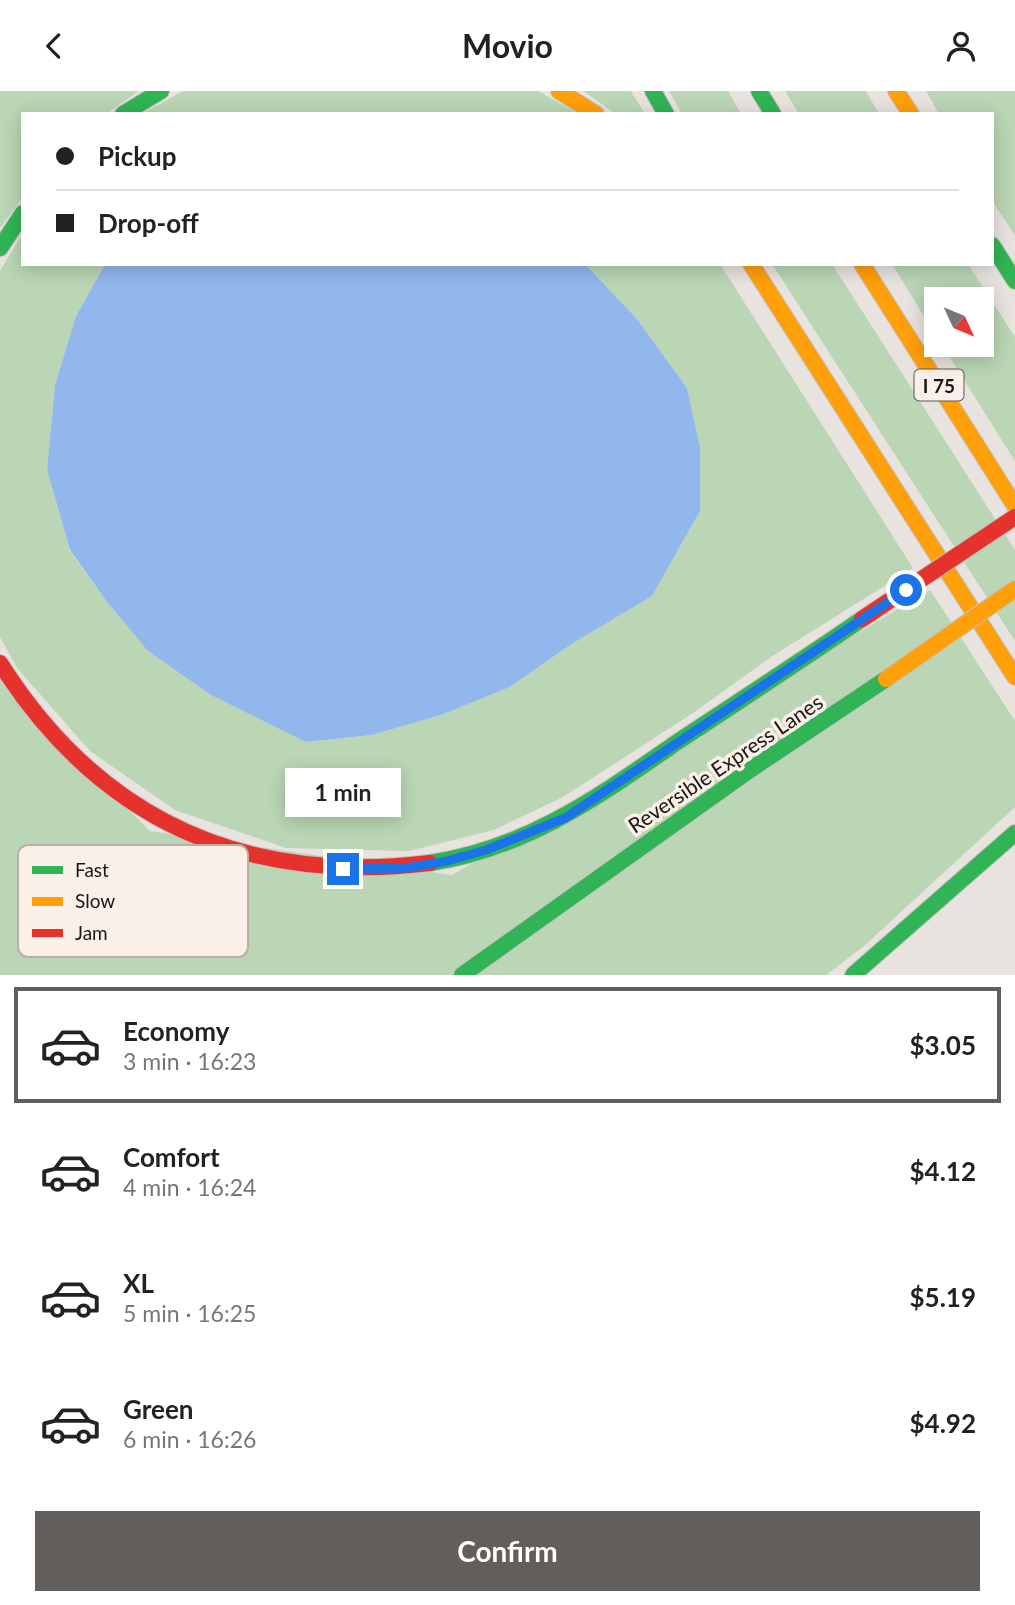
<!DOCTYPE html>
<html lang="en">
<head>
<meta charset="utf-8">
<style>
	:root { --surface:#fff; --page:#f6f6f6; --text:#222; --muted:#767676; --line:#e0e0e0; --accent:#625e5b }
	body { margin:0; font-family:Lato,sans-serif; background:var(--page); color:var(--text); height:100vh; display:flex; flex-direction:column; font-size:26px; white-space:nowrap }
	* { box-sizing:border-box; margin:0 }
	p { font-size:23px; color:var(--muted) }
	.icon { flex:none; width:38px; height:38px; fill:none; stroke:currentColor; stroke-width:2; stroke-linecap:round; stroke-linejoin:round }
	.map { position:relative; height:884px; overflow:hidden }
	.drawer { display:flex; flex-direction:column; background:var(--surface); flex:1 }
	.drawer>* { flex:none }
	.guide { position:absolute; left:21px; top:21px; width:973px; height:154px; border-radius:0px; box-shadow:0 4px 18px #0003; display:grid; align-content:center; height:154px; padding:0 35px; background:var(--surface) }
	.needle { width:46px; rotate:134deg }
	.fabs { position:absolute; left:924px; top:196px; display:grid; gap:14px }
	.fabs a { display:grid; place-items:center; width:70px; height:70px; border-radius:0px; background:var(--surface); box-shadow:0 4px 18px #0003; font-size:35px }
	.end { position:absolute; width:32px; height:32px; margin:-16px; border:9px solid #1a73e8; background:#fff; box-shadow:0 0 0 4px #fff }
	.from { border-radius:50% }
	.bubble { position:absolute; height:49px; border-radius:0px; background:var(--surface); box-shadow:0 4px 18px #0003; font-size:23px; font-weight:700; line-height:49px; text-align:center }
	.guide b { display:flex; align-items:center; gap:24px; height:66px; font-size:26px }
	.guide b+b { border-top:2px solid var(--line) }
	.guide i { width:18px; height:18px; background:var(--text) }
	ul { padding:12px 0 0; list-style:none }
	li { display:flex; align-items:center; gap:21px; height:116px; margin:0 14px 10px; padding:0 21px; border:4px solid transparent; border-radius:0px }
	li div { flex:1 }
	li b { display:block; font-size:26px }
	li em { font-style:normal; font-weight:700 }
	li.active { border-color:var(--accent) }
	li>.icon { width:63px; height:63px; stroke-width:1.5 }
	.cta { display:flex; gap:14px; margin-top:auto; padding:14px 35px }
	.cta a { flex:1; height:80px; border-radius:0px; background:var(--accent); color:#fff; font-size:28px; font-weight:700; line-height:80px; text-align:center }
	header { display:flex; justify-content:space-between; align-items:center; height:91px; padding:0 35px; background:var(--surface); font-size:32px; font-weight:700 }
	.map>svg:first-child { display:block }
</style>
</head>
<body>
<header><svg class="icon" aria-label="back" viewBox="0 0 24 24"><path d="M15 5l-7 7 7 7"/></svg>Movio<svg class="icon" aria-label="person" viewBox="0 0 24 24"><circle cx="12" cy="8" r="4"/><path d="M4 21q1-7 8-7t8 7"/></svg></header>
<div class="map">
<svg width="1015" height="884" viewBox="0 0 1015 884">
	<rect width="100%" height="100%" fill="#e9e3df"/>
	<path fill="#bad6b5" d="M0,0H139L106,23H23V106L0,137Z
		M183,0H538L579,23H142Z
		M583,0H631L645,23H616Z
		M669,0H728L741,23H682Z
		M785,0H866L879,23H799Z
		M926,0H1015V145L992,109V23H939Z
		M23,142V173H105L76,225L55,294L47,379L70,460L107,511L147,559L306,651L372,644L441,624L510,596L570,554L652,505L700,420V356L687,297L637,228L585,173H720L913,477L771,566L693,622L563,706L494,739L409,760L286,757L175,719L90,660L17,577L0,546V180Z
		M772,173H832L1015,459V550Z
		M892,173H968L1015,246V370L942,254H982V208H936V245Z
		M930,499L1015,630V716L864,855L826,884H0V590L150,740L452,784Z"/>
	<path fill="#92b7ec" d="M105,173H585L637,228L687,297L700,356V420L652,505L570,554L510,596L441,624L372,644L306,651L211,604L147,559L107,511L70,459L47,379L55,294L76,225Z"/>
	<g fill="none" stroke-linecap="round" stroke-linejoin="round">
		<defs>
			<path id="fast" d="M653,0L666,23
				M759,0L773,23
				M123,23L161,0
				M992,154L1015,190
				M0,157L23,122
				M430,772C528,757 598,706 676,652C738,611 801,570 862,528
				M462,884L750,679L886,588
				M853,884L1015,742"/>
			<path id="slow" d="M559,0L596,23
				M896,0L911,23
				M751,173L1015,586
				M862,173L1015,415"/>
			<path id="jam" d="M0,572C100,730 246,794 430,772"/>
		</defs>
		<use href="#fast" stroke="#c4c0bd" stroke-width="18"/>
		<use href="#slow" stroke="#c4c0bd" stroke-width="18"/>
		<use href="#jam" stroke="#c4c0bd" stroke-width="18"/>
		<use href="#fast" stroke="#30b455" stroke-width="16"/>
		<use href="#slow" stroke="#ff9f0a" stroke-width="16"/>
		<use href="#jam" stroke="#e5322d" stroke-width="16"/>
		<defs>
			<path id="slow-bridge" d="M886,588L1015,498"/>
			<path id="jam-bridge" d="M862,528L1015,426"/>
		</defs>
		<use href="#slow-bridge" stroke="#c4c0bd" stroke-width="18" stroke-linecap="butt"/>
		<use href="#jam-bridge" stroke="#c4c0bd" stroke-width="18" stroke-linecap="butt"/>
		<use href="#slow-bridge" stroke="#ff9f0a" stroke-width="16"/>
		<use href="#jam-bridge" stroke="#e5322d" stroke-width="16"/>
	</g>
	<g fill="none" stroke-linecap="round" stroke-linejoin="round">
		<path stroke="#1a73e8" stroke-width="9" d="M343,778L406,777L447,770L486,759L565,727L906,499"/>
	</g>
	<g text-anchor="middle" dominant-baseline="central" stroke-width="7" stroke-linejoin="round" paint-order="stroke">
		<rect fill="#faf0e8" stroke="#5d5854" stroke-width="2" x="914.5" y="278.5" width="49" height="31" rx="5"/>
		<g font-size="19" font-weight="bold" fill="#1a1714">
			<text x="939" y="294">I 75</text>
		</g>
		<g font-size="21" fill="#1a1714" stroke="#faf0e8">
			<text transform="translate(725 672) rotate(-34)">Reversible Express Lanes</text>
		</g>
	</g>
	<rect x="18" y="754" width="230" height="112" rx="10" fill="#faf0e8" stroke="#b7afa8" stroke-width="2"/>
	<rect x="32" y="775" width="31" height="8" fill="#30b455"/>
	<rect x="32" y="806" width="31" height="9" fill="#ff9f0a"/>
	<rect x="32" y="838" width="31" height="8" fill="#e5322d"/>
	<g font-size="19" fill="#1a1714">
		<text x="75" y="786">Fast</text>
		<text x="75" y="817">Slow</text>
		<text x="75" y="849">Jam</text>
	</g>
</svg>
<div class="fabs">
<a><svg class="needle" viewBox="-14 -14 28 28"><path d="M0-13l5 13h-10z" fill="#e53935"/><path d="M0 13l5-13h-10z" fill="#767676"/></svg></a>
</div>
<i class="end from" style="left:906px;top:499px"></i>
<i class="end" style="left:343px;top:778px"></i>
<div class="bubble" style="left:285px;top:677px;width:116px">1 min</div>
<div class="guide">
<b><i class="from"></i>Pickup</b>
<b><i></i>Drop-off</b>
</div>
</div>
<section class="drawer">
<ul>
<li class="active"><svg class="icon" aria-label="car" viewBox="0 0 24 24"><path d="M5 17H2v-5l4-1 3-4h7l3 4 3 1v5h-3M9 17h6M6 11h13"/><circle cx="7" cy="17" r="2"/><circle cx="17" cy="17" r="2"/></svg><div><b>Economy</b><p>3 min · 16:23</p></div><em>$3.05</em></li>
<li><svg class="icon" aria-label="car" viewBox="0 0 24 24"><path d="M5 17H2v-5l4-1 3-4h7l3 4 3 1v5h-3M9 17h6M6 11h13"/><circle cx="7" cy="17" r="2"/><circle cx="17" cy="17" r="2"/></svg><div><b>Comfort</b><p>4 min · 16:24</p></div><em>$4.12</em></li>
<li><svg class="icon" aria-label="car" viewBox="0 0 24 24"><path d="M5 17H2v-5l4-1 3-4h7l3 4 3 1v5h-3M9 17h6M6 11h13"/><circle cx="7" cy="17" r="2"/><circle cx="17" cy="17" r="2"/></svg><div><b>XL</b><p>5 min · 16:25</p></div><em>$5.19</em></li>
<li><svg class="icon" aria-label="car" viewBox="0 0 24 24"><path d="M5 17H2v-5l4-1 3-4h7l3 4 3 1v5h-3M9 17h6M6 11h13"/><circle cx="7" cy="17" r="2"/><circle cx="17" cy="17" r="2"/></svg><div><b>Green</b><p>6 min · 16:26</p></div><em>$4.92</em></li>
</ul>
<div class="cta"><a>Confirm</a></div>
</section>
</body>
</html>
